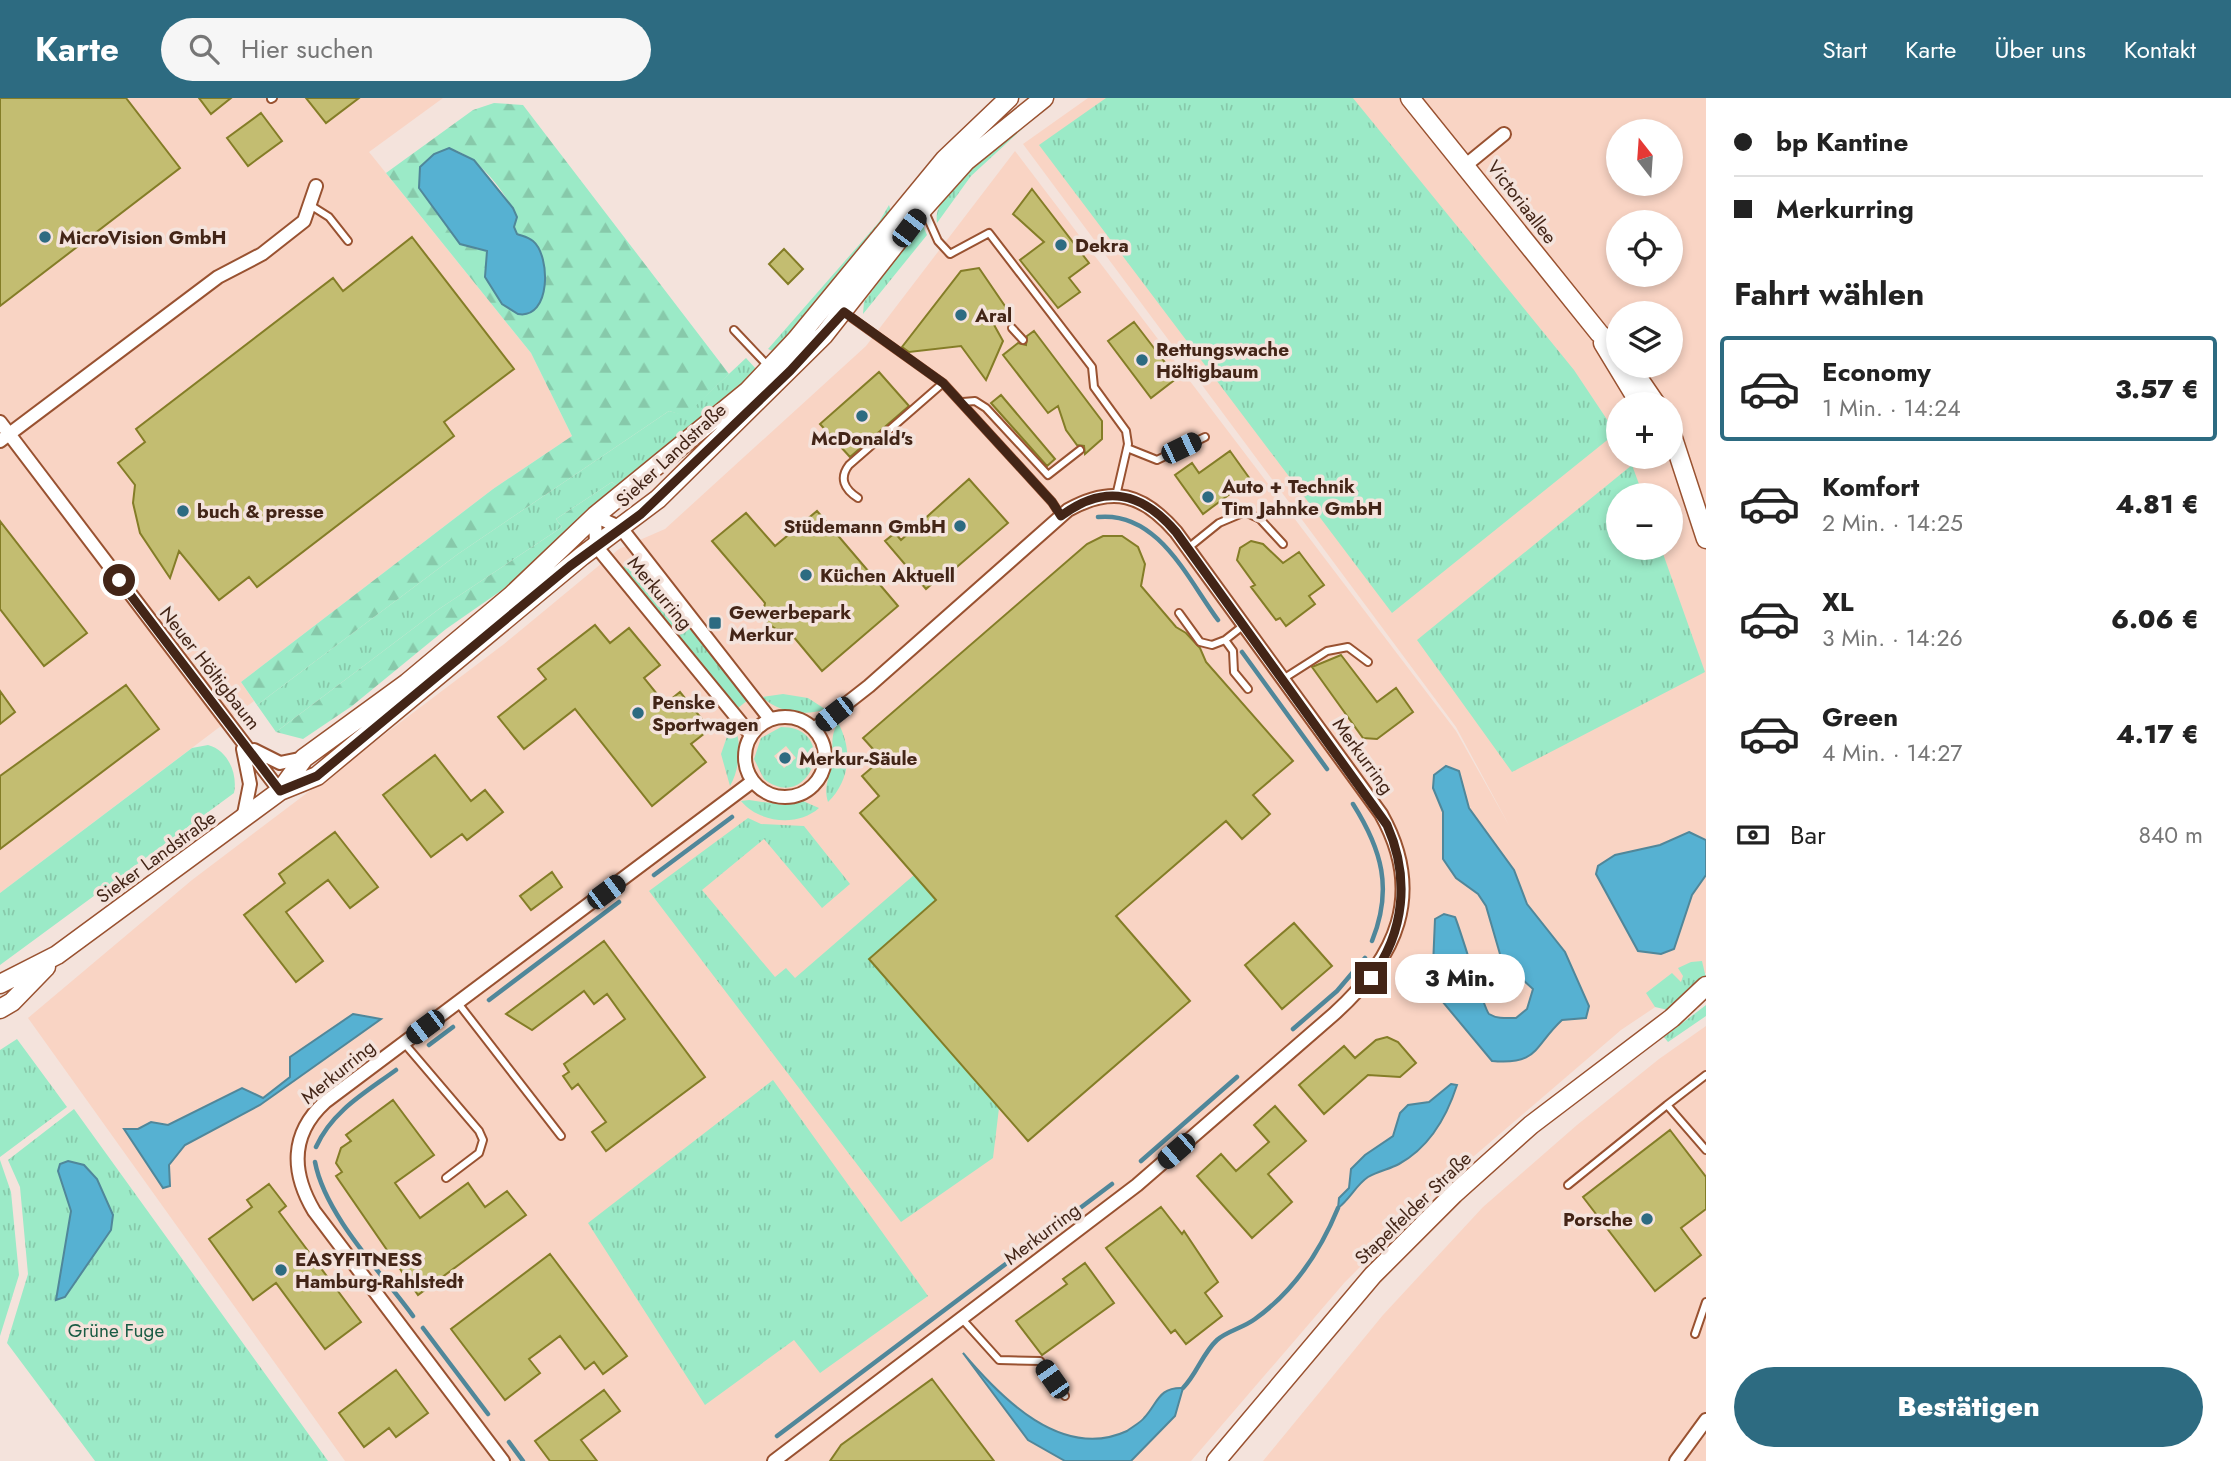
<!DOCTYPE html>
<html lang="de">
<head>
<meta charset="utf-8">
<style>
	:root { --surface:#fff; --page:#f6f6f6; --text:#222; --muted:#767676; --line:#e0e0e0; --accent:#2d6b81 }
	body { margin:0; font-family:Jost,sans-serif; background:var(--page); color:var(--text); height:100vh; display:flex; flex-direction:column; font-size:26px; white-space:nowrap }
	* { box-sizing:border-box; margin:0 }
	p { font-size:23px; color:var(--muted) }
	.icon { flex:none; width:38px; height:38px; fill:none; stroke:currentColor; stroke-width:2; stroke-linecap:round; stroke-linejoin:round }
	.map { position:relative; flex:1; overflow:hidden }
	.side { display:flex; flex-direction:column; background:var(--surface); width:525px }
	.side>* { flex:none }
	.guide { display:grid; align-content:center; height:154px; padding:0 28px; background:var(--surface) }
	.needle { width:46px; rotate:343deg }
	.fabs { position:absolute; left:1606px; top:21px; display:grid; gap:14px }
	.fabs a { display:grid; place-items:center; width:77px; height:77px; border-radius:50%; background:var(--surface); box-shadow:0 4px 10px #0003; font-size:35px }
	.end { position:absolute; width:32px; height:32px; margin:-16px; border:9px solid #432517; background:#fff; box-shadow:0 0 0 4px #fff }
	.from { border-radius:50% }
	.bubble { position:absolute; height:49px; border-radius:24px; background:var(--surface); box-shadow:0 4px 10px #0003; font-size:23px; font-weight:800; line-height:49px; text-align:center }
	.car { position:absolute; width:21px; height:42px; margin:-21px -10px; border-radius:9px; box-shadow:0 0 5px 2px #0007; background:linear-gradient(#222 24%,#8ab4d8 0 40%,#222 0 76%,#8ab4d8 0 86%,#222 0) }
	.guide b { display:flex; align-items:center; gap:24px; height:66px; font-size:26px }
	.guide b+b { border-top:2px solid var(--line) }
	.guide i { width:18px; height:18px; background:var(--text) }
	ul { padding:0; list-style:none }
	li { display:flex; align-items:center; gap:21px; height:105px; margin:0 14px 10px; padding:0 14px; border:4px solid transparent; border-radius:7px }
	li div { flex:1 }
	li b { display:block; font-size:26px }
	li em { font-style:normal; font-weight:800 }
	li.on { border-color:var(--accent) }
	li>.icon { width:63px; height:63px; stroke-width:1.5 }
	h2 { padding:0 28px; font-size:32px; line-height:84px }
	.pay { display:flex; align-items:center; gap:18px; height:77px; padding:0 28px; font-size:26px }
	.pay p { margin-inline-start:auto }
	.action { display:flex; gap:14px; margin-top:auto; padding:14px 28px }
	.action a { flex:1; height:80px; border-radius:42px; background:var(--accent); color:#fff; font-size:28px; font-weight:800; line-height:80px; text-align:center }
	header { display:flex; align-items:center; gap:42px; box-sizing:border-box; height:98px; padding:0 35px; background:var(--accent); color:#fff }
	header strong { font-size:33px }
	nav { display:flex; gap:38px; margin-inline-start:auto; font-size:24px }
	.search { width:490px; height:63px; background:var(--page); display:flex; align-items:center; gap:18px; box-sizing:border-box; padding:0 24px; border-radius:38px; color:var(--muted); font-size:26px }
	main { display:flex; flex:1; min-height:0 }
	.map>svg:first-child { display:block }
</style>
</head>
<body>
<header>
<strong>Karte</strong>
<div class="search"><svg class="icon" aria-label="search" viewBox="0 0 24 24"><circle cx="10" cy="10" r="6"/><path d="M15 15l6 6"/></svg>Hier suchen</div>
<nav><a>Start</a><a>Karte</a><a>Über uns</a><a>Kontakt</a></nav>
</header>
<main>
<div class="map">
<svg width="1706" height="1363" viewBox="0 0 1706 1363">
	<defs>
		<pattern id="grass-tufts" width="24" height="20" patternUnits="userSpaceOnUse" patternTransform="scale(1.75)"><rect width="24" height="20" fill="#9beac7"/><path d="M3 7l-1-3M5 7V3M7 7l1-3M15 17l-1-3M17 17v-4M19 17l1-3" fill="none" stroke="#87c9aa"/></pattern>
		<pattern id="forest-firs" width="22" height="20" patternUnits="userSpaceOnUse" patternTransform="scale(1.75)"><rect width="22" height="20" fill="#9beac7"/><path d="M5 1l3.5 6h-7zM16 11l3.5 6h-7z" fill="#87c9aa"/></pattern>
	</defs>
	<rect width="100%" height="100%" fill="#f4e3dc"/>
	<path fill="#f9d4c4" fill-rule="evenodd" d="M0,0H443L369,54L531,255L572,338L493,391L241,584L254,603L0,795Z
		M1088,0H1706V875L1621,932L1452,1077L1345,1184L1191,1363H345L28,920L192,782L504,546L619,451L665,431L866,248L1015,53L1456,633L1510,729L1456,629L1023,46ZM1619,33H1671V86H1619ZM1619,124H1671V177H1619ZM1619,215H1671V268H1619ZM1619,306H1671V359H1619ZM1619,397H1671V450H1619Z
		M1706,928V1363H1263L1383,1217L1483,1109L1577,1027L1659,961Z"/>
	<path fill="url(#grass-tufts)" fill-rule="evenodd" d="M1106,0H1353L1574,272L1616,335L1392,515L1039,47Z
		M1019,27L1022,31L971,78L937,125C932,92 995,48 1019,27Z
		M889,107L891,113L775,254L768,251L879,124Z
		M922,125L927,137L863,216L864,204Z
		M746,260L757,272L708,317L618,389L612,384L556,421L562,429L439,511L276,634L257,607L458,456L669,313L685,317Z
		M1632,367L1643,397H1619V450H1661L1705,574L1512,674L1417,542Z
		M633,461L748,602L738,610L622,470Z
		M783,596L808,600L825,611C807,619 777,614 762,599Z
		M732,624C743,641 740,671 730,688L721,656Z
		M838,625C853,651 850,683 828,704C823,688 830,680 832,665C834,650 829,639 838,625Z
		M781,629C841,629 810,717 764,681L754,661L761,640ZM786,648L796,660L784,670L774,658Z
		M208,647C228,652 238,676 234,695L0,867V795L192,650Z
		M749,702L784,707L803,703L819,710C798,729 759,725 741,703Z
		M748,720L761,726L804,728L850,786L822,810L764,741L702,792L775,879L786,870L795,880L914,777L936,802L869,861L999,1010L993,1060L901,1124L649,793Z
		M1702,863L1706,880L1668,912L1655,909L1646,895L1672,875L1681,884L1683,878L1678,870L1691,864Z
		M1706,907V918L1668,944L1664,939Z
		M17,941L67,1009L0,1059V952Z
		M773,982L928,1198L820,1275L794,1242L705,1307L588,1125Z
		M74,1011L328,1363H95L7,1245L28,1176L20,1089L8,1062Z
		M0,1062L11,1094L19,1177L0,1238Z"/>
	<path fill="url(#forest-firs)" fill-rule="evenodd" d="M494,5L523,7L729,276L685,318L669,313L458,456L257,607L241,584L493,391L572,338L531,255L386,75L473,12ZM449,50C478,58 504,92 517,119L514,129L517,136L534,144L543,195L535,212L518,216L502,205L485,179L487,153L460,146L419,90L429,60Z
		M612,384L618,389L512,485L446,531L352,608L303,641L276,634L439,511L562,429L556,421Z"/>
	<path fill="#56b1d2" stroke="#50879a" stroke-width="2" d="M449,50L474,62L513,110L517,119L514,129L517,136C522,138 528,139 533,143C551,158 551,222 518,216L502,206L485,179L487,153L460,146L419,90L420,69L434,56Z
		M1446,668L1459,673L1469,710L1514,772L1527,806L1565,854L1589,908L1586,920L1562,922C1533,949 1539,967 1492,963L1432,891L1435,821L1444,816L1455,819C1461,833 1484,912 1489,916C1497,921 1507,920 1516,920L1527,911L1533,891L1502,863L1486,808L1478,796L1456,780L1443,761V714L1433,690L1434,677Z
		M1689,734L1706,742V777L1692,797L1674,851L1661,856L1638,853L1596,776L1598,768L1615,757L1660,747Z
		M353,916L381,921L260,1007L185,1047L169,1067L170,1088L163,1090L124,1031H138L151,1024L168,1027L242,990L263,1000L290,979V959Z
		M1451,986L1457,987C1447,1018 1430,1049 1399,1066C1390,1071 1378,1073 1368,1079C1356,1087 1350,1101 1338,1110L1339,1100L1349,1090L1351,1071L1365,1057L1393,1038L1400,1015L1408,1007L1429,1004Z
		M68,1063L84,1067L97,1081L113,1117L111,1132L65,1199L56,1202L71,1113L58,1073L60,1066Z
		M963,1255C1001,1300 1062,1363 1127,1333C1132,1329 1140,1325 1144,1320C1158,1305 1158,1289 1183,1290L1175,1318L1131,1363H1065L1028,1342Z"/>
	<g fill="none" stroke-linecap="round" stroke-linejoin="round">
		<path stroke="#50879a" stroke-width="4.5" d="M1098,419C1158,413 1187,480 1218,522
			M1242,554L1327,671
			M1353,706C1382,752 1393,791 1372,843
			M654,777L732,719
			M489,902L619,804
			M1293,931L1337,893L1365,860
			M429,947L453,929
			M316,1049C332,1013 366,994 396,972
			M1141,1063L1237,979
			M315,1064C325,1117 381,1174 413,1218
			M423,1230L488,1316
			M1183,1290C1197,1276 1202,1256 1217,1242C1227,1233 1243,1230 1255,1221C1294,1193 1320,1154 1338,1110
			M777,1338L1112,1086
			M509,1344L523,1363"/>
	</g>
	<path fill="#c3bd71" stroke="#847d27" stroke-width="2" d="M0,0H126L180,70L0,208Z
		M199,0H231L211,16Z
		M306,0H359L326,25Z
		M261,15L282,43L248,68L227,40Z
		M1032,91L1089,165L1069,180L1080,194L1058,210L1020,162L1044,144L1013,116Z
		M412,139L514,271L444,324L454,338L257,489L249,479L219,502L179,453L170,480L140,435L133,405L135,387L118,365L145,344L136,331L333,180L343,193Z
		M784,151L803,171L788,186L769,166Z
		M979,170L1009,214L1004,221L993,225L1003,243L986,282L961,248L909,254L902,249L961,173Z
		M1134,224L1177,280L1151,300L1108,243Z
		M1034,233L1102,323V341L1085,356L1084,348L1077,347L1066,332L1058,308L1048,315L1003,257L1018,245L1026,247L1027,238Z
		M879,274L909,308L850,359L820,326Z
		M1001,297L1055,361L1047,368L991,305Z
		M1230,353L1250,381L1203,416L1175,377L1192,365L1199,375Z
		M969,381L1008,425L951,474L949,471L926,491L885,443L895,435L901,442Z
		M817,413L898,508L822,573L788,532L776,531L767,525L763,515L765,505L712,443L746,415L775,448Z
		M0,423L87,535L44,568L0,511Z
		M1103,438H1122L1138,449L1145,466L1141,488L1176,529L1186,535L1200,550L1206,564L1293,663L1253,697L1270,716L1242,741L1226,723L1116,818L1190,903L1028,1043L869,861L936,802L860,715L879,698L862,678L882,661L863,640L1087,446Z
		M1251,443L1263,446L1283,465L1299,454L1324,487L1309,498L1315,506L1286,528L1280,520L1276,522L1251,489L1255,487L1237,462L1240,450Z
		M595,527L610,545L629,530L660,567L644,580L665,606L680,594L710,631L691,646L706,664L652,708L575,611L524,651L498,619L546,581L538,571Z
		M1341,557L1377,604L1396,590L1413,614L1377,641L1363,640L1312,569Z
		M126,587L159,631L0,751V678Z
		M0,593L15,614L0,626Z
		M435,657L471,703L485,692L503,714L467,742L462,736L431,759L383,697Z
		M335,734L378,789L350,810L328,782L286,814L323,863L296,884L244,817L285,785L279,776Z
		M552,774L562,789L531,812L520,798Z
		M1294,825L1332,868L1282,911L1245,867Z
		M604,843L705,979L606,1053L592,1034L606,1024L578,986L572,991L563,978L569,974L564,966L625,921L607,896L594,906L584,893L532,932L506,916Z
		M1387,939L1398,944L1416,965L1400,979L1368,977L1324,1016L1299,987L1344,948L1355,960L1376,942Z
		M393,1002L434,1057L395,1085L420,1120L468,1085L485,1109L507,1093L526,1117L418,1197L336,1078L342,1074L336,1065L341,1050L351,1043L346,1037Z
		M1275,1008L1306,1043L1268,1076L1292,1104L1252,1140L1197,1078L1221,1056L1236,1073L1269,1044L1254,1027Z
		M1670,1032L1706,1079V1111L1681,1130L1701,1157L1655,1193L1583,1099Z
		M269,1086L286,1108L279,1114L361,1224L325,1251L276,1185L253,1202L209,1141L252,1109L247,1102Z
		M1161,1109L1182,1136L1184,1133L1218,1184L1205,1195L1222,1218L1186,1246L1175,1232L1171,1235L1106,1150Z
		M550,1156L627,1258L603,1276L594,1264L585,1271L560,1238L529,1261L540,1275L505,1302L451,1231Z
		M1085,1165L1114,1205L1042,1257L1016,1223L1067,1186L1063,1181Z
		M396,1272L428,1315L396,1339L389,1330L364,1349L339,1315Z
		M932,1281L994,1363H830L841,1347Z
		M604,1292L620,1313L581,1342L597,1363H550L535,1343Z"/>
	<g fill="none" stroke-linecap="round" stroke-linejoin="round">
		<defs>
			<path id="lane" d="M271,1L273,0
				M310,107L329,119L348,143
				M925,114L938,143L950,156L989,135L1092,269L1094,289L1126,333L1128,346L1116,398
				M845,215L943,285L1052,404L1061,418
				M1012,230L1023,242
				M734,232L769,269
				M963,304L975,303L986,310L1048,377L1080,352
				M1127,350L1157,362L1205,339
				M858,400C844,391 839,380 849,367L943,285
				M1188,450L1219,425L1245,414L1260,421L1283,446
				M1179,515L1200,544L1212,547L1225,542
				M1244,527L1225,542L1233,553L1234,574L1248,591
				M1283,581L1327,553L1348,549L1368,564
				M458,905L561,1038
				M404,945L479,1033L483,1042L479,1055L446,1080
				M1667,1007L1706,977
				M1568,1087L1667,1007L1706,1052
				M962,1221L999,1262L1040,1263L1065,1298
				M1695,1236L1706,1204"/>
			<path id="street" d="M1466,67L1504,36
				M0,324L280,693
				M0,343L218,179L262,156L304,123L316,88
				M745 659a40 40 0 1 1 80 0a40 40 0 1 1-80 0Z
				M751,637L596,448L595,418L621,430L770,621
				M254,652L280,665L304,660
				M243,721L250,686L243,651
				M503,1363L314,1113C291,1074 290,1036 325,1004L753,683
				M774,1363L1137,1087L1334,916C1396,860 1426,796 1381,716L1176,434C1143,396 1113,387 1068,412L869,588L814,631
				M1676,1363L1706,1322"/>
			<path id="secondary" d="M1410,0L1599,235L1619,254
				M1603,245L1640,306
				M1630,268L1656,306
				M1671,334L1706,441
				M280,693L304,660L407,585L511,498L595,418L748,293L796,242L945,61L1009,0
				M0,886L57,857L280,693L317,678L582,458L658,401L824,237L923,111L966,63L1044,0
				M0,911L12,904L46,869
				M1216,1363L1373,1177L1454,1096L1531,1027L1672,920L1706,888"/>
		</defs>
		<use href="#lane" stroke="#995231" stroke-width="10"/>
		<use href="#street" stroke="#995231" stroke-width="16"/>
		<use href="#secondary" stroke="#995231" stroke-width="21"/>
		<use href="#lane" stroke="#fff" stroke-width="6"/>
		<use href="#street" stroke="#fff" stroke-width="12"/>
		<use href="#secondary" stroke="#fff" stroke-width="18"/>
	</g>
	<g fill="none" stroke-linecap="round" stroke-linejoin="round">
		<path stroke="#432517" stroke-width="9" d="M119,482L280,693L317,678L570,468L641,416L790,273L844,214L943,285L1052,404L1061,418C1105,385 1142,394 1176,434L1387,727C1410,779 1405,834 1371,880"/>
	</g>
	<g fill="#2d6b81" stroke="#f4e3dc" stroke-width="2.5">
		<circle cx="45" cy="139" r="7"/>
		<circle cx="1061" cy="147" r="7"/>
		<circle cx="961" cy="217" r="7"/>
		<circle cx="1142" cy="262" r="7"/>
		<circle cx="862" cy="318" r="7"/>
		<circle cx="1208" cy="399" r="7"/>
		<circle cx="183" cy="413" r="7"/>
		<circle cx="960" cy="428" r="7"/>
		<circle cx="806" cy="477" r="7"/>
		<rect x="708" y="518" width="14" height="14" rx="3.5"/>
		<circle cx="638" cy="615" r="7"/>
		<circle cx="785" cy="660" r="7"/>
		<circle cx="1647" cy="1121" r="7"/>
		<circle cx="281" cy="1172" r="7"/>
	</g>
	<g text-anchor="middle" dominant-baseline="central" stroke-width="7" stroke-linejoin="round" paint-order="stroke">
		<g font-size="19" fill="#432517" stroke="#f4e3dc">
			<text transform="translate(1522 104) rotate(52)">Victoriaallee</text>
			<text transform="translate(671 357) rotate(-43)">Sieker Landstraße</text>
			<text transform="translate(660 495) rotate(50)">Merkurring</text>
			<text transform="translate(210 570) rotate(52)">Neuer Höltigbaum</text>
			<text transform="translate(1363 658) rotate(54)">Merkurring</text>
			<text transform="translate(156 759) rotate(-36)">Sieker Landstraße</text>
			<text transform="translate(338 974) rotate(-39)">Merkurring</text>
			<text transform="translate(1413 1110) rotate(-44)">Stapelfelder Straße</text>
			<text transform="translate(1042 1136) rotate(-37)">Merkurring</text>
		</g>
		<g font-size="19" font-weight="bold" fill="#432517" stroke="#f4e3dc" text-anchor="start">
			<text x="59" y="139">MicroVision GmbH</text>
			<text x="1075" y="147">Dekra</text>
			<text x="975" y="217">Aral</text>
			<text x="1156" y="251">Rettungswache<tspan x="1156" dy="22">Höltigbaum</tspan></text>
			<text x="862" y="340" text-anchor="middle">McDonald's</text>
			<text x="1222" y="388">Auto + Technik<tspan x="1222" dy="22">Tim Jahnke GmbH</tspan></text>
			<text x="197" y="413">buch &amp; presse</text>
			<text x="946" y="428" text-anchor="end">Stüdemann GmbH</text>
			<text x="820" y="477">Küchen Aktuell</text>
			<text x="729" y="514">Gewerbepark<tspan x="729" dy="22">Merkur</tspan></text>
			<text x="652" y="604">Penske<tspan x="652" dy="22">Sportwagen</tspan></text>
			<text x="799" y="660">Merkur-Säule</text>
			<text x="1633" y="1121" text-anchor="end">Porsche</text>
			<text x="295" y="1161">EASYFITNESS<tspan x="295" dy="22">Hamburg-Rahlstedt</tspan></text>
		</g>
		<g font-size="19" fill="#1a5c44" stroke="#f4e3dc">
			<text x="116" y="1232">Grüne Fuge</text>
		</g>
	</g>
</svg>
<div class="fabs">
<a><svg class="needle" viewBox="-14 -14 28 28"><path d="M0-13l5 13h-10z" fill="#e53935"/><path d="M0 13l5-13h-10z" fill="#767676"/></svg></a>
<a><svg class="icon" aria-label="locate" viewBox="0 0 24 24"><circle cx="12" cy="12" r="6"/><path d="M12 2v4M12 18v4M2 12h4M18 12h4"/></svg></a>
<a><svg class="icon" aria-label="layers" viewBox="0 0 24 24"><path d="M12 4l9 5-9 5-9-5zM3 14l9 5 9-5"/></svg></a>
<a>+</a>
<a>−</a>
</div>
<i class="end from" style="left:119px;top:482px"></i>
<i class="end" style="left:1371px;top:880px"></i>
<div class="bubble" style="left:1395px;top:856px;width:130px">3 Min.</div>
<i class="car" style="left:909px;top:130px;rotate:37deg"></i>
<i class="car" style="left:1181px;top:350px;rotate:64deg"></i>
<i class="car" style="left:834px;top:616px;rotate:232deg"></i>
<i class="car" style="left:606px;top:794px;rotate:53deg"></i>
<i class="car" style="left:425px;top:929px;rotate:233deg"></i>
<i class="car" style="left:1176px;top:1053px;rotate:229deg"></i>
<i class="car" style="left:1052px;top:1281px;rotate:325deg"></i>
</div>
<section class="side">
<div class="guide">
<b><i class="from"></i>bp Kantine</b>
<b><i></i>Merkurring</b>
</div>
<h2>Fahrt wählen</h2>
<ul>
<li class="on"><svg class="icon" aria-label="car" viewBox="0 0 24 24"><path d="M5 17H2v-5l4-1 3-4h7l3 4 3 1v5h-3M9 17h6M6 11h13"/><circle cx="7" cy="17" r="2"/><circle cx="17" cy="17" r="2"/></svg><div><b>Economy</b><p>1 Min. · 14:24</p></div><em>3.57 €</em></li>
<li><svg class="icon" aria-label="car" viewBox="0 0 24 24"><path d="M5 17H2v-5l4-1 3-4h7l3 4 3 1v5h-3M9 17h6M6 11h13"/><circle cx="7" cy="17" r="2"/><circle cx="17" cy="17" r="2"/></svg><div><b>Komfort</b><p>2 Min. · 14:25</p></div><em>4.81 €</em></li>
<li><svg class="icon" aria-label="car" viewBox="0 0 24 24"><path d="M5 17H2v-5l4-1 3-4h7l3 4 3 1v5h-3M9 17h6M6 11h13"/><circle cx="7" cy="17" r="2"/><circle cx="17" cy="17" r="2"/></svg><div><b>XL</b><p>3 Min. · 14:26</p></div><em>6.06 €</em></li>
<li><svg class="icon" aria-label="car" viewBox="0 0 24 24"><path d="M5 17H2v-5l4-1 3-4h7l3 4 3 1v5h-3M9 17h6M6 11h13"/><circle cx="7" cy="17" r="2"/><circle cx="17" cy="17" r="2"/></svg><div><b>Green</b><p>4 Min. · 14:27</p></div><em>4.17 €</em></li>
</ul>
<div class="pay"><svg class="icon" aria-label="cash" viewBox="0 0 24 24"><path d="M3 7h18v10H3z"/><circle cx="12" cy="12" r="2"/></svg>Bar<p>840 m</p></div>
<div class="action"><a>Bestätigen</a></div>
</section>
</main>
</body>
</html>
